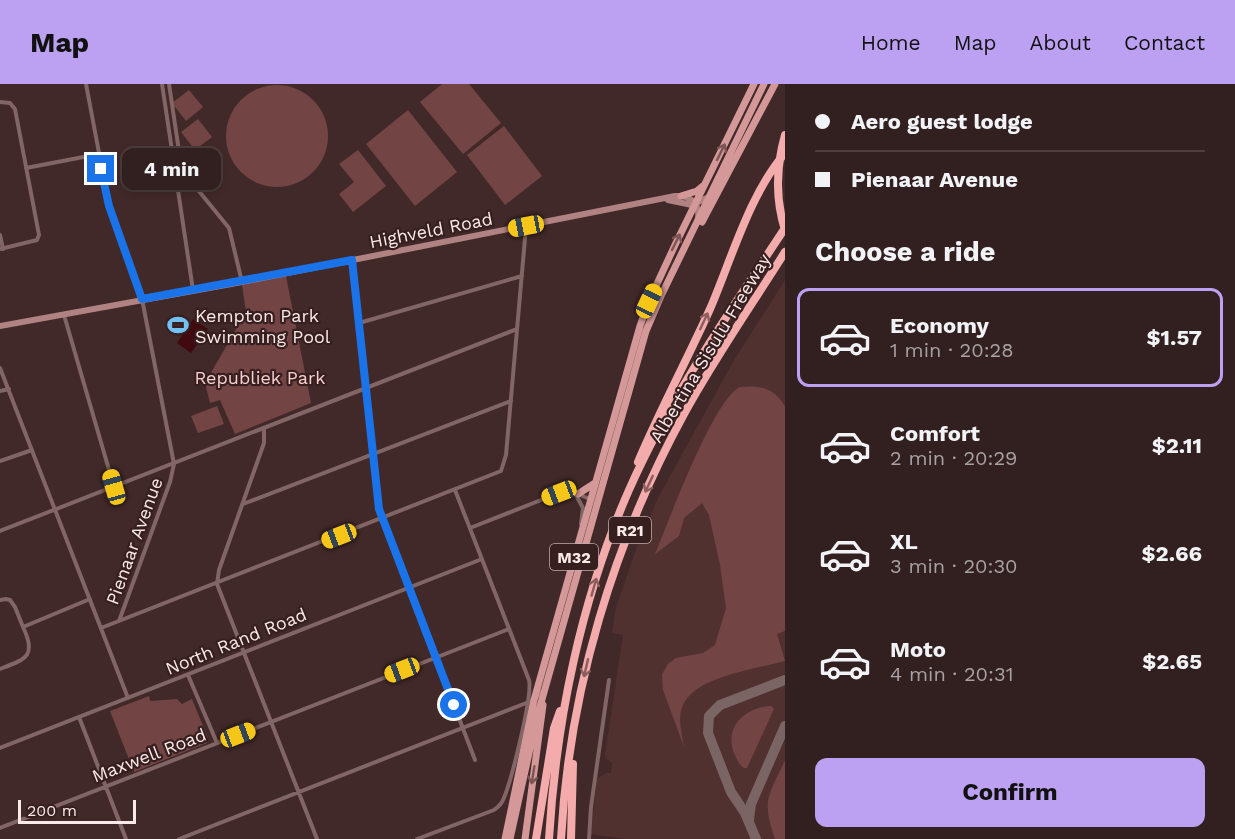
<!DOCTYPE html>
<html lang="en">
<head>
<meta charset="utf-8">
<style>
	:root { --surface:#321f1f; --page:#3d2c2c; --text:#f1f3f6; --muted:#a8a2a4; --line:#4d3d3d; --accent:#bca0f2 }
	body { margin:0; font-family:"Work Sans",sans-serif; background:var(--page); color:var(--text); height:100vh; display:flex; flex-direction:column; font-size:22px; white-space:nowrap }
	* { box-sizing:border-box; margin:0 }
	p { font-size:20px; color:var(--muted) }
	.icon { flex:none; width:33px; height:33px; fill:none; stroke:currentColor; stroke-width:2; stroke-linecap:round; stroke-linejoin:round }
	.map { position:relative; flex:1; overflow:hidden }
	.panel { display:flex; flex-direction:column; background:var(--surface); width:450px }
	.panel>* { flex:none }
	.hud { display:grid; align-content:center; height:132px; padding:0 30px; background:var(--surface) }
	.scale { position:absolute; left:18px; bottom:15px; width:118px; box-sizing:border-box; padding-left:6px; border:3px solid #fae9e9; border-top:0; font-size:16px; line-height:21px; white-space:nowrap; color:#fae9e9; -webkit-text-stroke:4px #371f1f; paint-order:stroke }
	.end { position:absolute; width:27px; height:27px; margin:-14px; border:8px solid #1a73e8; background:#fff; box-shadow:0 0 0 3px #fff }
	.from { border-radius:50% }
	.bubble { position:absolute; height:42px; border-radius:12px; background:var(--surface); box-shadow:0 3px 9px #0003,0 0 0 2px var(--line); font-size:20px; font-weight:700; line-height:42px; text-align:center }
	.car { position:absolute; width:18px; height:36px; margin:-18px -9px; border-radius:8px; box-shadow:0 0 4px 2px #0007; background:linear-gradient(#f5c518 24%,#345 0 40%,#f5c518 0 76%,#345 0 86%,#f5c518 0) }
	.hud b { display:flex; align-items:center; gap:21px; height:57px; font-size:22px }
	.hud b+b { border-top:2px solid var(--line) }
	.hud i { width:15px; height:15px; background:var(--text) }
	ul { padding:0; list-style:none }
	li { display:flex; align-items:center; gap:18px; height:99px; margin:0 12px 9px; padding:0 18px; border:3px solid transparent; border-radius:12px }
	li div { flex:1 }
	li b { display:block; font-size:22px }
	li em { font-style:normal; font-weight:700 }
	li.active { border-color:var(--accent) }
	li>.icon { width:54px; height:54px; stroke-width:1.5 }
	h2 { padding:0 30px; font-size:27px; line-height:72px }
	.button { display:flex; gap:12px; margin-top:auto; padding:12px 30px }
	.button a { flex:1; height:69px; border-radius:12px; background:var(--accent); color:#111; font-size:24px; font-weight:700; line-height:69px; text-align:center }
	header { display:flex; align-items:center; gap:36px; box-sizing:border-box; height:84px; padding:0 30px; background:var(--accent); color:#111 }
	header strong { font-size:28px }
	nav { display:flex; gap:33px; margin-inline-start:auto; font-size:21px }
	main { display:flex; flex:1; min-height:0 }
	.map>svg:first-child { display:block }
</style>
</head>
<body>
<header>
<strong>Map</strong>
<nav><a>Home</a><a>Map</a><a>About</a><a>Contact</a></nav>
</header>
<main>
<div class="map">
<svg width="785" height="755" viewBox="0 0 785 755">
	<rect width="100%" height="100%" fill="#422929"/>
	<path fill="#513130" d="M785,196V755H626L591,750L597,695L606,689H611L612,679L606,674L605,671L623,551L612,549L616,524L635,468L658,414L733,278Z"/>
	<path fill="#734444" d="M442,0H469L501,39L463,70L420,18Z
		M226 52a51 51 0 1 1 102 0a51 51 0 1 1-102 0Z
		M189,6L203,23L186,37L172,19Z
		M408,26L457,88L415,122L366,60Z
		M198,35L212,53L195,66L181,48Z
		M504,42L542,92L505,121L467,71Z
		M203,65L217,83L200,96L186,78Z
		M358,66L386,102L353,128L339,110L354,98L339,80Z
		M286,192L311,319L235,350L220,316L210,319L205,299L246,228L242,201Z
		M740,303C761,301 774,304 785,322V547L777,550L785,577C757,585 696,592 683,621C677,634 682,650 684,663L663,606L662,590L668,580L676,574L703,569L715,561L726,524L720,481L709,431L702,419L684,434L679,452L655,470C668,439 714,314 740,303Z
		M217,322L224,340L198,349L191,332Z
		M149,612L150,617L177,615L182,620L192,615L208,654L207,659L134,688L110,627Z
		M771,622L774,625L747,684H744C738,680 737,675 734,669C724,643 745,623 771,622Z
		M785,676V755H775C761,715 769,712 785,676Z"/>
	<path fill="#410910" d="M193,235L208,245L191,269L177,259Z"/>
	<g fill="none" stroke-linecap="round" stroke-linejoin="round">
		<path stroke="#7a6464" stroke-width="10" d="M749,736L751,720L785,642
			M756,755L745,729L731,708L708,649L709,632L720,621L785,596"/>
		<path stroke="#826565" stroke-width="4" d="M86,0L109,122L142,215L174,380L170,398L119,537
			M162,0L193,206
			M169,0L180,74L185,90L229,144L242,198
			M0,18L10,19L15,25L39,151L37,156L0,165
			M26,84L99,70
			M0,151L3,165
			M352,177L379,425L475,676
			M64,231L114,403
			M359,239L522,192
			M0,284L128,614
			M0,307L9,305
			M264,344V359L219,486L217,500L317,755
			M0,377L32,366
			M576,411L583,424L581,440
			M243,420L511,317
			M470,444L564,407L578,410L592,416
			M0,447L517,245
			M0,516L6,515L10,516L15,523L23,543
			M101,544L501,387L506,371L526,143
			M0,585C26,575 37,572 23,543L90,515
			M188,591L217,659
			M79,633L126,755
			M0,664L482,475
			M0,744L509,545
			M179,755L534,616L541,608
			M417,755L494,726C498,723 501,721 503,716C511,699 533,611 529,596L455,406
			M589,755L591,723L609,596"/>
		<path stroke="#b08281" stroke-width="6" d="M668,116L692,121L709,113
			M0,242L242,198L675,112C690,111 700,119 698,134"/>
		<path stroke="#d39897" stroke-width="7" d="M681,112L697,107L703,102
			M702,138L775,0
			M578,410L595,399
			M505,755L534,616L640,242L649,217L675,161L754,0
			M510,755L537,633L646,247L661,212L764,0
			M525,755L543,621"/>
		<path stroke="#f3acab" stroke-width="8" d="M785,51C776,83 775,114 785,146
			M638,378C660,326 687,276 710,225C732,174 749,111 785,69
			M536,755L554,644L560,627
			M549,755C556,637 581,515 629,406C670,313 729,229 785,144
			M561,755C569,607 613,460 684,330C714,275 751,222 785,168
			M571,755L573,680"/>
	</g>
	<defs><path id="oneway-shaft" d="M-6 0H5M1.5-3L5.5 0L1.5 3" fill="none" stroke-width="1.6" stroke-linecap="round" stroke-linejoin="round" transform="scale(1.5)"/></defs>
	<g stroke="#7d5555">
		<use href="#oneway-shaft" transform="translate(721 68) rotate(-64)"/>
		<use href="#oneway-shaft" transform="translate(676 158) rotate(-64)"/>
		<use href="#oneway-shaft" transform="translate(533 691) rotate(99)"/>
	</g>
	<g stroke="#8c5e5e">
		<use href="#oneway-shaft" transform="translate(704 237) rotate(-65)"/>
		<use href="#oneway-shaft" transform="translate(649 400) rotate(115)"/>
		<use href="#oneway-shaft" transform="translate(594 503) rotate(-74)"/>
		<use href="#oneway-shaft" transform="translate(586 584) rotate(103)"/>
	</g>
	<g fill="none" stroke-linecap="round" stroke-linejoin="round">
		<path stroke="#1a73e8" stroke-width="8" d="M101,85L109,122L142,215L352,176L379,425L454,621"/>
	</g>
	<defs>
		<symbol id="stadium-bare" viewBox="-9 -9 18 18"><path d="M0-5a6.5 5 0 1 0 0 10a6.5 5 0 1 0 0-10ZM-3.5-1.8h7v3.6h-7Z" fill="#72c1f5" stroke="#371f1f" stroke-width="2.5" paint-order="stroke"/></symbol>
	</defs>
	<g fill-rule="evenodd">
		<use href="#stadium-bare" x="163" y="226" width="30" height="30"/>
	</g>
	<g text-anchor="middle" dominant-baseline="central" stroke-width="4.5" stroke-linejoin="round" paint-order="stroke">
		<g fill="#371f1f" stroke="#c0acac" stroke-width="1.5">
			<rect x="609" y="433" width="42" height="26" rx="4.5"/>
			<rect x="550" y="460" width="48" height="26" rx="4.5"/>
		</g>
		<g font-size="16" font-weight="bold" fill="#fae9e9">
			<text x="630" y="446">R21</text>
			<text x="574" y="473">M32</text>
		</g>
		<g font-size="18" fill="#fae9e9" stroke="#371f1f">
			<text transform="translate(431 146) rotate(-11)">Highveld Road</text>
			<text transform="translate(710 264) rotate(-59)">Albertina Sisulu Freeway</text>
			<text transform="translate(134 457) rotate(-70)">Pienaar Avenue</text>
			<text transform="translate(236 557) rotate(-22)">North Rand Road</text>
			<text transform="translate(149 671) rotate(-21)">Maxwell Road</text>
		</g>
		<g font-size="18" fill="#fae9e9" stroke="#371f1f" text-anchor="start">
			<text x="195" y="231">Kempton Park<tspan x="195" dy="21">Swimming Pool</tspan></text>
		</g>
		<g font-size="18" fill="#f7cfce" stroke="#371f1f">
			<text x="260" y="293">Republiek Park</text>
		</g>
	</g>
</svg>
<div class="scale">200 m</div>
<i class="end from" style="left:454px;top:621px"></i>
<i class="end" style="left:101px;top:85px"></i>
<div class="bubble" style="left:122px;top:64px;width:99px">4 min</div>
<i class="car" style="left:526px;top:142px;rotate:259deg"></i>
<i class="car" style="left:649px;top:217px;rotate:25deg"></i>
<i class="car" style="left:114px;top:403px;rotate:344deg"></i>
<i class="car" style="left:559px;top:409px;rotate:249deg"></i>
<i class="car" style="left:339px;top:452px;rotate:249deg"></i>
<i class="car" style="left:402px;top:586px;rotate:249deg"></i>
<i class="car" style="left:238px;top:651px;rotate:69deg"></i>
</div>
<section class="panel">
<div class="hud">
<b><i class="from"></i>Aero guest lodge</b>
<b><i></i>Pienaar Avenue</b>
</div>
<h2>Choose a ride</h2>
<ul>
<li class="active"><svg class="icon" aria-label="car" viewBox="0 0 24 24"><path d="M5 17H2v-5l4-1 3-4h7l3 4 3 1v5h-3M9 17h6M6 11h13"/><circle cx="7" cy="17" r="2"/><circle cx="17" cy="17" r="2"/></svg><div><b>Economy</b><p>1 min · 20:28</p></div><em>$1.57</em></li>
<li><svg class="icon" aria-label="car" viewBox="0 0 24 24"><path d="M5 17H2v-5l4-1 3-4h7l3 4 3 1v5h-3M9 17h6M6 11h13"/><circle cx="7" cy="17" r="2"/><circle cx="17" cy="17" r="2"/></svg><div><b>Comfort</b><p>2 min · 20:29</p></div><em>$2.11</em></li>
<li><svg class="icon" aria-label="car" viewBox="0 0 24 24"><path d="M5 17H2v-5l4-1 3-4h7l3 4 3 1v5h-3M9 17h6M6 11h13"/><circle cx="7" cy="17" r="2"/><circle cx="17" cy="17" r="2"/></svg><div><b>XL</b><p>3 min · 20:30</p></div><em>$2.66</em></li>
<li><svg class="icon" aria-label="car" viewBox="0 0 24 24"><path d="M5 17H2v-5l4-1 3-4h7l3 4 3 1v5h-3M9 17h6M6 11h13"/><circle cx="7" cy="17" r="2"/><circle cx="17" cy="17" r="2"/></svg><div><b>Moto</b><p>4 min · 20:31</p></div><em>$2.65</em></li>
</ul>
<div class="button"><a>Confirm</a></div>
</section>
</main>
</body>
</html>
